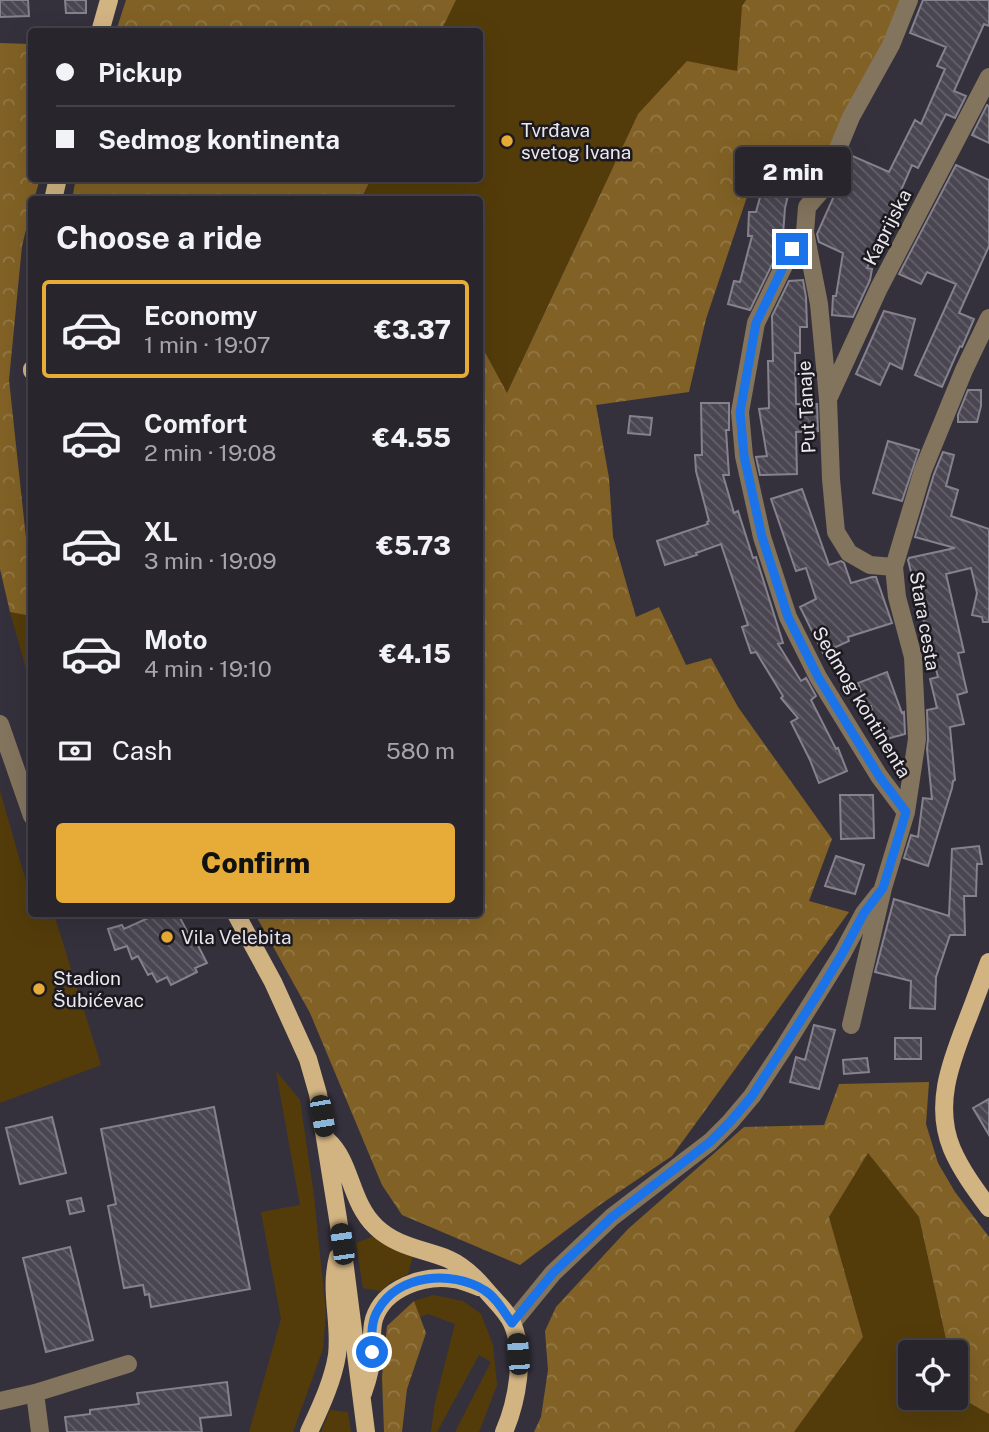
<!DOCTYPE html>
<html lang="en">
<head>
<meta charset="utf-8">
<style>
	:root { --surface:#28252d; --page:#302d35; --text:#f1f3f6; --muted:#a5a5aa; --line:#444249; --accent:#e7ac37 }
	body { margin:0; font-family:"Public Sans",sans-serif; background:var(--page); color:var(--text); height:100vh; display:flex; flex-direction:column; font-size:26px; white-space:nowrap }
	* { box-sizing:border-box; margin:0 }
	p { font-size:23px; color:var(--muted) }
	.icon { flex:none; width:38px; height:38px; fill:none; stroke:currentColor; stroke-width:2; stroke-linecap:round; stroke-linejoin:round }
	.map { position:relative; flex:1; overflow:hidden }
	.sheet { position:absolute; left:28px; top:196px; width:455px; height:721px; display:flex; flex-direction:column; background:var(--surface); border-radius:7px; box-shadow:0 7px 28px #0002,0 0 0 2px var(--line) }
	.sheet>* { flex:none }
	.guide { position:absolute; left:28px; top:28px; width:455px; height:154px; border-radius:7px; box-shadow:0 7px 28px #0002,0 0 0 2px var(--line); display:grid; align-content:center; height:154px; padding:0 28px; background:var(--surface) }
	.buttons { position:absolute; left:898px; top:1340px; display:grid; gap:14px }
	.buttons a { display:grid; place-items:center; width:70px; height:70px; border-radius:7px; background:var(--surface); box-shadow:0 7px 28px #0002,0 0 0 2px var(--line); font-size:35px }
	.end { position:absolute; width:32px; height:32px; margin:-16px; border:9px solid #1a73e8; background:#fff; box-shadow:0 0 0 4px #fff }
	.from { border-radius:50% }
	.bubble { position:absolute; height:49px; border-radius:7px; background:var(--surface); box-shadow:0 7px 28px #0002,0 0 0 2px var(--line); font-size:23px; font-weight:800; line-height:49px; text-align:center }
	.car { position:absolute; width:21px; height:42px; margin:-21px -10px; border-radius:9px; box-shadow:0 0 5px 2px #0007; background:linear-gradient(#222 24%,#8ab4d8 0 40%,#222 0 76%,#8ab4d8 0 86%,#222 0) }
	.guide b { display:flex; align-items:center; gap:24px; height:66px; font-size:26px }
	.guide b+b { border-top:2px solid var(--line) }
	.guide i { width:18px; height:18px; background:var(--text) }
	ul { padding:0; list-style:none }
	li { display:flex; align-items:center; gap:21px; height:98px; margin:0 14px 10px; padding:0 14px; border:4px solid transparent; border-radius:7px }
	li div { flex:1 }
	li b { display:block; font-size:26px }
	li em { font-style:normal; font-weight:800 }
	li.selected { border-color:var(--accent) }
	li>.icon { width:63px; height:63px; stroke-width:1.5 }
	h2 { padding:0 28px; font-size:32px; line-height:84px }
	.pay { display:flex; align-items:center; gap:18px; height:77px; padding:0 28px; font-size:26px }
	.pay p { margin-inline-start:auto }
	.primary-button { display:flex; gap:14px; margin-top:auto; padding:14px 28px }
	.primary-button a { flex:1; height:80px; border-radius:7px; background:var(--accent); color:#111; font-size:28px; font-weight:800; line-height:80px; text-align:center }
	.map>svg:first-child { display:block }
</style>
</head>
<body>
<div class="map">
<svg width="989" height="1432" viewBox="0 0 989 1432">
	<defs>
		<pattern id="forest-crowns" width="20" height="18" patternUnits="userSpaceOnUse" patternTransform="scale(1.75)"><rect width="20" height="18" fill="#816125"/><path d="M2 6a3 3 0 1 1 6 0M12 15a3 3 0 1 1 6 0" fill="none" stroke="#937845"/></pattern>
		<pattern id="building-back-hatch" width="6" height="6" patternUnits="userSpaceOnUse" patternTransform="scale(1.75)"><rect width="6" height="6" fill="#4a4651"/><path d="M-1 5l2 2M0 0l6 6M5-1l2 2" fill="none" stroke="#64616a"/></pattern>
	</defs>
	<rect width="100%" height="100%" fill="#35313c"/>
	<path fill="#543c0a" d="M456,0H746L742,6L737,71L638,114L507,393L480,343V200H361L371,179L480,178V32L441,31Z
		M10,612L31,616V686Z
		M0,791L29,892H31L32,914H54L101,1065L0,1103Z
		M276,1071L300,1100L314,1196L326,1313L323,1349L293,1432H249L281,1319L261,1212L300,1205Z
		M868,1153L919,1217L949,1353H910V1398H956V1380L959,1397L989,1414V1432H794L863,1337L829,1217Z
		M376,1235L413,1256L408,1274L391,1282L381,1291L363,1288L356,1243Z
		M433,1295L463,1301L481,1314L493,1345L497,1385L479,1432H455L491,1362L479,1355L437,1432H431L435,1402L455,1324L428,1314L420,1317L414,1301Z
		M330,1410L348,1412L351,1432H321Z"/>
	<path fill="url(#forest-crowns)" d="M126,0H456L441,31H116Z
		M746,0H900L885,41L818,177L761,155L706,319L689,392L596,405L609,478L613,537L636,617L659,607L686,665L711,658L738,707L832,839L809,901L849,912L672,1156L601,1204L520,1265L402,1215L382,1185L310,1013L255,914H480V343L507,393L638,114L687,61L737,71L742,6Z
		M0,43L31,44L32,178L40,179L34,199L32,200L31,209L22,246L9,380L26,538L31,555V616L10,612L0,569Z
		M76,178H371V179L361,199H72Z
		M929,1082L926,1124L938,1163L955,1192L989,1237V1414L959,1397L956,1380V1353H949L919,1217L868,1153L829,1217L863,1337L794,1432H534L541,1417L548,1370L545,1331L556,1307L628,1229L744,1127L824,1125L839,1084Z
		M414,1301L426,1333L407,1389L402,1432H384L382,1377L387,1326Z"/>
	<path fill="url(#building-back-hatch)" stroke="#85818d" stroke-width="2" d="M0,0H28L29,16L0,17Z
		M65,0H86V13H66Z
		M923,0H989V26L984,24L954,91L966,96L955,118L946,114L918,168L912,165L867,268L872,269L870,280L853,317L832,315L833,296H836L843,253L819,242L817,234L834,196L831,195L848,154L889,172L915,120L921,124L945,69L937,66L946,47L910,33Z
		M987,105L989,106V143L972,135Z
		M956,165L989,180V246L959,313L974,319L962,347L960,346L942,387L915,375L956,284L927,272L921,284L899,274Z
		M768,168L793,175L785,208L783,235L780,248L750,310L728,304L734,281L740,282L752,236H748L749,212H756Z
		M803,280L806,297L807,327H800V353H795L796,404H817L818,431L796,432L797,474L760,475L756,457L767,456L759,409L769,408L768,361H773L772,316L789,281Z
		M884,311L915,319L902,369L890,363L880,385L856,374Z
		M968,390H981V406L977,422H958V415Z
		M701,403H729V430H726L729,475H723L734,513L738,511L753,558L756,557L783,643L778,644L801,681L806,678L816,696L811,700L836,749L838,748L847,771L819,783L810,760L791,722L798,718L781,698L783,696L756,652L751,653L742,627L748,625L721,544L696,553L697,555L665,565L657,541L708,524L707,522L709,521L696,471L695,455H702Z
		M630,416L652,418L650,435L628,433Z
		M888,441L919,450L902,501L873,493Z
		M943,452L954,455L946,486L958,490L951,516L989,529V622H983L982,617L972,615L977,593L971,568L946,574L964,652L958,653L967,692L957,695L964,724L950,727L955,780L953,781L952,788L928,866L904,858L911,835L918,837L923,798L932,799L927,749L928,739L927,710L937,708L930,679L938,677L908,560L909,558L955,548L915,537L934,474Z
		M802,489L829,565L841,561L844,563L851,583L872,577H876L892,623L848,637L849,641L823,653L800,607L816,599L806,568L796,571L771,499Z
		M887,672L902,713L904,712L905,734L879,741L871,706L867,707L858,683Z
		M840,795H873L874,838L841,839Z
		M979,846L982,864H977L976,896H964L965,935H950L936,977L935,1009L910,1008L911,981L875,972L894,899L949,916L952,849Z
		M836,856L864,865L855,894L825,886Z
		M157,914H178L189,935L192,934L207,963L195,968L197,972L171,985L167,977L157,982L152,973L148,975L138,956L132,959L127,946L115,950L108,929L122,925L124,929Z
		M814,1025L835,1030L819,1089L790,1082L796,1057L805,1060Z
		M895,1038H921V1059H895Z
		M867,1058L869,1072L844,1074L843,1060Z
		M989,1099V1135L973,1108Z
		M214,1107L250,1289L151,1307L149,1294L145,1295L143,1285L124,1288L108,1206L116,1204L101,1129Z
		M52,1117L66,1173L20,1184L6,1128Z
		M81,1198L84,1211L70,1214L67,1201Z
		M70,1247L93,1340L46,1352L23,1258Z
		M227,1382L231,1415L200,1418L202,1432H67L65,1417L90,1414V1410L139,1404L137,1393Z"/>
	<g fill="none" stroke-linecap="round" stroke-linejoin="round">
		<path stroke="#83745d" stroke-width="18" d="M792,249L756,323L740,412L744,456L762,537L788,617L818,677L879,776L906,812
			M828,399L879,288L989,77
			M894,567L870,565L849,553L836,532L831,479L828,399L819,304L805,232L807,207L820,192L851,117L891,45L909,0
			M0,724L32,816
			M851,1025L883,888L906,812L917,739L913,657L897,597L894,567L923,470L964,370L989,318
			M512,1323L553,1273L612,1217L710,1142L730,1122L752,1096L783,1049L842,954L864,913L879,894
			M35,1393L40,1432
			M0,1401L35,1393L128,1364"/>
		<path stroke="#d2b483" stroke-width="18" d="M100,32L109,0
			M53,200L58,178
			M32,369V371
			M236,914L273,982L308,1059L318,1094L342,1244L366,1432
			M989,962C981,983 974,1003 966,1023C950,1064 934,1106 952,1149C961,1170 975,1189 989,1208
			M327,1140C352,1162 349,1201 376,1227C397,1247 423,1249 448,1259C464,1266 475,1277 485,1289C494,1300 506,1310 512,1323C526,1354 517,1402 504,1432
			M363,1393C368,1379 372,1366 372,1351C372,1341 371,1330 374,1319C384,1288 424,1274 454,1279C463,1280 471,1284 479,1287
			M309,1432C320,1408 333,1381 337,1355C341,1322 329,1291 338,1257"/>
	</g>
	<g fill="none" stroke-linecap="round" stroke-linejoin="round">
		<path stroke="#1a73e8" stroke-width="9" d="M372,1352C372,1338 370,1323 378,1310C398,1274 452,1270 484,1290C496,1297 504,1312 512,1323L553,1273L612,1217L710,1142L730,1122L752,1096L821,989L842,954L864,913L883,888L906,812L879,776L818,677L788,617L762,537L744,456L740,412L756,323L792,249"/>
	</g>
	<g fill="#e7ac37" stroke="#1c1a1f" stroke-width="2.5">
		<circle cx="507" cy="141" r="7"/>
		<circle cx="167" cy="937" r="7"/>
		<circle cx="39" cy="989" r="7"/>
	</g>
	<g text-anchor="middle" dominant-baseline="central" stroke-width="5" stroke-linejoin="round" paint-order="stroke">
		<g font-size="19" fill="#eae8ef" stroke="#1c1a1f" text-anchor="start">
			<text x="521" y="130">Tvrđava<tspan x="521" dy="22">svetog Ivana</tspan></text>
			<text x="181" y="937">Vila Velebita</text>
			<text x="53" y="978">Stadion<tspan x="53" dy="22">Šubićevac</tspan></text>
		</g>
		<g font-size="19" fill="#eae8ef" stroke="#1c1a1f">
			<text transform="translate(887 227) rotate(-63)">Kaprijska</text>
			<text transform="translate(806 407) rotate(-93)">Put Tanaje</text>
			<text transform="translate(925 621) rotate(80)">Stara cesta</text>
			<text transform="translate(862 702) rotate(59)">Sedmog kontinenta</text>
		</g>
	</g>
</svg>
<div class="buttons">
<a><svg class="icon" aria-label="locate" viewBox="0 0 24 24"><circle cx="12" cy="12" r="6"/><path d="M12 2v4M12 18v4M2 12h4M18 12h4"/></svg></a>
</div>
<i class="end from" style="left:372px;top:1352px"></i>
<i class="end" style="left:792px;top:249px"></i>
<div class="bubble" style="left:735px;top:147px;width:116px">2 min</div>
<i class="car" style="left:322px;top:1116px;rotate:170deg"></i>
<i class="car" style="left:342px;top:1244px;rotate:352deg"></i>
<i class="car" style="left:518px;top:1354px;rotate:356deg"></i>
<div class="guide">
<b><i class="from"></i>Pickup</b>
<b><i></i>Sedmog kontinenta</b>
</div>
<section class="sheet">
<h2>Choose a ride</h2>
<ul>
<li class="selected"><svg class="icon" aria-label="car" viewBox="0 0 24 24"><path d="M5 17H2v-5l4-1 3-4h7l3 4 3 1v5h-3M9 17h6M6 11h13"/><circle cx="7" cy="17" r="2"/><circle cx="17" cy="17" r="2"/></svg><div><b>Economy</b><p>1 min · 19:07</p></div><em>€3.37</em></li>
<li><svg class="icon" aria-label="car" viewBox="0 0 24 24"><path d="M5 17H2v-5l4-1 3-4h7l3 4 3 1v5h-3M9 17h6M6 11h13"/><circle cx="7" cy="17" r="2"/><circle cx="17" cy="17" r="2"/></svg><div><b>Comfort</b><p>2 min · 19:08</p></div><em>€4.55</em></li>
<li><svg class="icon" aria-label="car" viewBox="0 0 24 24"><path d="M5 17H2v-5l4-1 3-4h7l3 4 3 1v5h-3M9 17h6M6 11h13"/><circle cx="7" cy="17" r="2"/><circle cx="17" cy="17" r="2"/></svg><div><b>XL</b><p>3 min · 19:09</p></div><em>€5.73</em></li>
<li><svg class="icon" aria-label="car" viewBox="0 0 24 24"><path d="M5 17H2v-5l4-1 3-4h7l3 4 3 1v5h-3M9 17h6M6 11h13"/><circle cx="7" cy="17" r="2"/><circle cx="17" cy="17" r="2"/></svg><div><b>Moto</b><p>4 min · 19:10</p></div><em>€4.15</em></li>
</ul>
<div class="pay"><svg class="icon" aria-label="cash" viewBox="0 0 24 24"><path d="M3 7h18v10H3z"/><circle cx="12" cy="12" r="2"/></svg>Cash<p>580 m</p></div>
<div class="primary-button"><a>Confirm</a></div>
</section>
</div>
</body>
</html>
